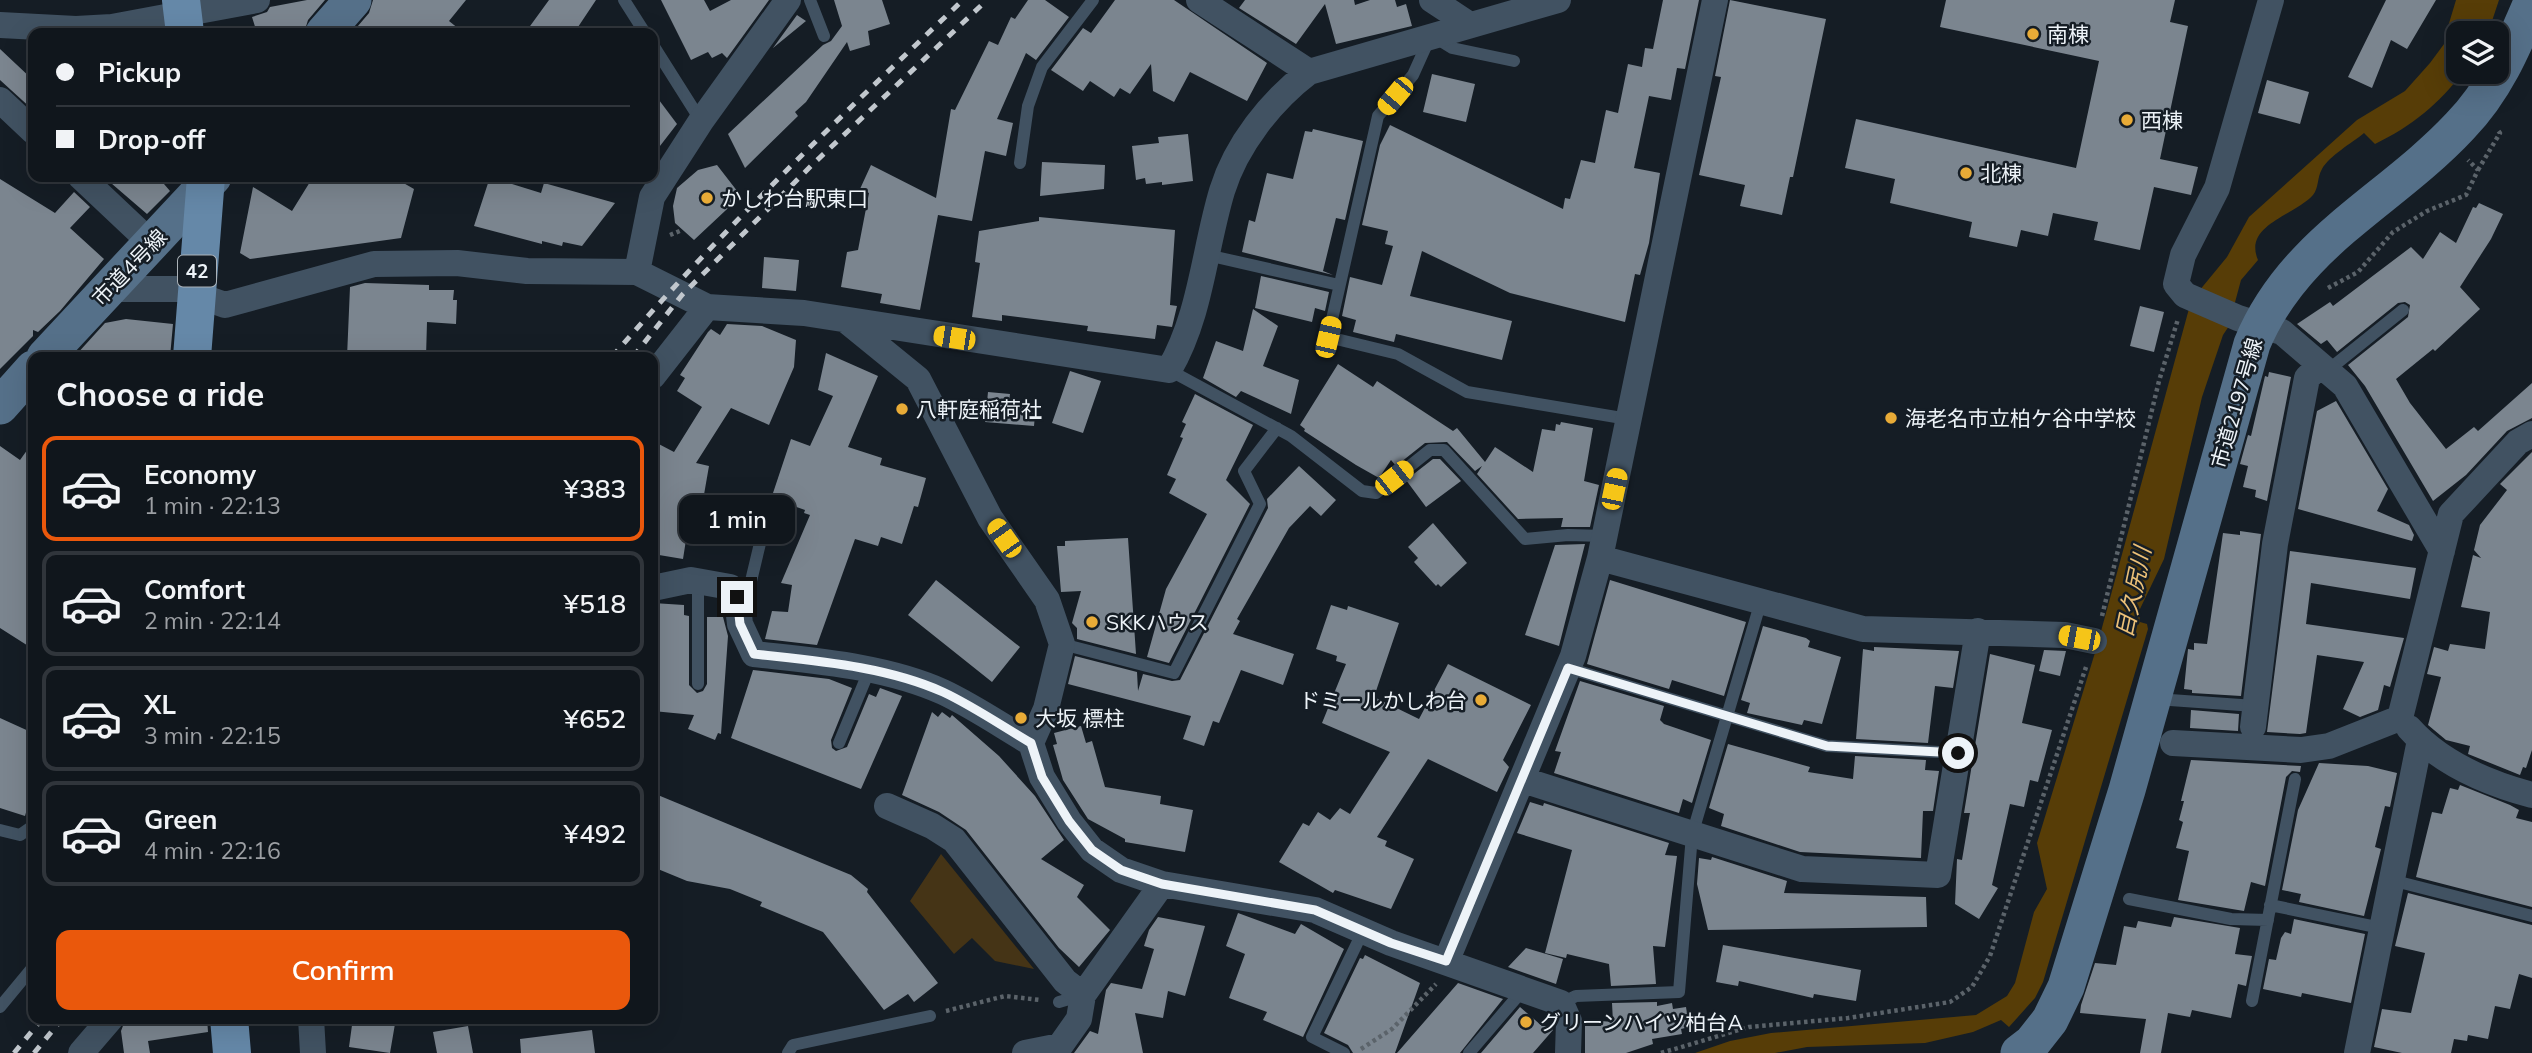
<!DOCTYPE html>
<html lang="en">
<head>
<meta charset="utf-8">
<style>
	:root { --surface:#10161c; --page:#191f25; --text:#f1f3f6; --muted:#9c9fa3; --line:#30353b; --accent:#ea580c }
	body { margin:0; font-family:Mulish,"Noto Sans JP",sans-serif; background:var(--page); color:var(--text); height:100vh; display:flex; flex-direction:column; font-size:26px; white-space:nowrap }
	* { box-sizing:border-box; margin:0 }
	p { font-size:23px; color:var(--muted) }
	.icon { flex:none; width:38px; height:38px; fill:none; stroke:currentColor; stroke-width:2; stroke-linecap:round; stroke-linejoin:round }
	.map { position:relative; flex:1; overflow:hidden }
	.sheet { position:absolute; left:28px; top:352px; width:630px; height:672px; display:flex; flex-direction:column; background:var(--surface); border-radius:14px; box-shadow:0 7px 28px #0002,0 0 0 2px var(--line) }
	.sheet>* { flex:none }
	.guide { position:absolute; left:28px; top:28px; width:630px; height:154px; border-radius:14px; box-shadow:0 7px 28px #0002,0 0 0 2px var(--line); display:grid; align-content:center; height:154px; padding:0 28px; background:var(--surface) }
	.buttons { position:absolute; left:2446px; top:21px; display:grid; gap:14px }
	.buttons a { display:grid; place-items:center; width:63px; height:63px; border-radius:14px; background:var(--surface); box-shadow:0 7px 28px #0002,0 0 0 2px var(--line); font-size:35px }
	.end { position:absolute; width:32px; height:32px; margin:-16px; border:9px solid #edf3f8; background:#111; box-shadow:0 0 0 4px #111 }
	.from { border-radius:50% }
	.bubble { position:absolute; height:49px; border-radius:14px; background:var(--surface); box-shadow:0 7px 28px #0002,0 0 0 2px var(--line); font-size:23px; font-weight:600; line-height:49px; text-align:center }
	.car { position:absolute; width:21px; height:42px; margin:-21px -10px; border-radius:9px; box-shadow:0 0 5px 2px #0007; background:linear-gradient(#f5c518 24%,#345 0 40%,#f5c518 0 76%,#345 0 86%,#f5c518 0) }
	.guide b { display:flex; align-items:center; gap:24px; height:66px; font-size:26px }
	.guide b+b { border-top:2px solid var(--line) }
	.guide i { width:18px; height:18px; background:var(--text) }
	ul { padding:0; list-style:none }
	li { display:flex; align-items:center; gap:21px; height:105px; margin:0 14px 10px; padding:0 14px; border:4px solid var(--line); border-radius:14px }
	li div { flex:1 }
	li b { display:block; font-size:26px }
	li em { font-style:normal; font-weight:600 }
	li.active { border-color:var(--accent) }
	li>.icon { width:63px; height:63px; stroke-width:1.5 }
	h2 { padding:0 28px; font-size:32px; line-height:84px }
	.action { display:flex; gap:14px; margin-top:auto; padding:14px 28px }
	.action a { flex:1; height:80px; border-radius:14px; background:var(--accent); color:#fff; font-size:28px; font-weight:600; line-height:80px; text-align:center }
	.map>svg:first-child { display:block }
</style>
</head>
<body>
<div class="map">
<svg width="2532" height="1053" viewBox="0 0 2532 1053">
	<rect width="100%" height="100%" fill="#151d25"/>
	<path fill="#453416" d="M941,854L1034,969L995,961L972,938L954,954L910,901Z"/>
	<path fill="#573d07" d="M2456,0H2499L2488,33H2459V72H2463C2439,104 2412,126 2375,144L2364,133C2352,143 2329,156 2322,169C2317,177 2319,188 2313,195C2294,216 2243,225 2258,260L2241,280L2234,306L2199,291L2227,257L2249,217L2357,120L2405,91L2430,63L2447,40V30Z
		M2190,305L2231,323L2223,335L2202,397L2164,559L2139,611L2140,622L2147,624L2148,629L2043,982L2035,998L2009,1027L2001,1020L1973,1032L1925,1043L1807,1047L1775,1053H1695L1730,1041L1771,1033L1976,1015L2007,996L2015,983L2034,912L2047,889L2037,843L2097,646Z"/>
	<path fill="#7b858f" d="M307,0H325L308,20L304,33H257L252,17L267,12L270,7Z
		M373,0H466L449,21L464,33H352L369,13Z
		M549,0H596L574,33H525Z
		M661,0H704L710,11L731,0H769L727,58L722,53L712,58L708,52L691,60Z
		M834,0H882L890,24L868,31L870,45L850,51L847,42L806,102L795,112L798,116L745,168L728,134L823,45L831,41L842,26Z
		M1028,0H1045L1069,17L1036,60L1026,53L997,119L1013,123L1006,156L985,151L972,221L938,215L920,310L880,303L882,294L841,287L847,252L858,250L869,193L860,189L871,165L936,198L951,109L955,110L989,41L998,45L1011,17L1015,19Z
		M1115,0H1174L1267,63L1247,101L1190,72L1174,102L1153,91L1151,64L1130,94L1120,88L1114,97L1090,81L1083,91L1051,70L1083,28L1091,33Z
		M1245,0H1354L1355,5L1370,0H1395L1397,7L1406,4L1412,26L1336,44L1325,4L1296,44L1239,8Z
		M1663,0H1699L1685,69L1677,68L1671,100L1649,96L1634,168L1660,173L1649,243L1640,275L1635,274L1625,322L1510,293L1422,251L1410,296L1512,321L1502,360L1396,334L1394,342L1353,332L1356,320L1342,316L1350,277L1382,285L1393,246L1385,244L1388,231L1362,225L1380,145L1390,125L1563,209L1565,198L1570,199L1581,160L1595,163L1606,110L1618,113L1628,64L1642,67L1645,48L1653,49Z
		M1730,0L1826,19L1793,177H1790L1782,215L1740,206L1745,185L1699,175L1721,77L1715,76Z
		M1946,0H2175L2170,22L2188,26L2160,159L2198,167L2191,195L2154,187L2140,250L2094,240L2098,222L2053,213L2048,236L2021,230L2017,247L1969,237L1972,222L1890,203L1895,179L1845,168L1856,119L2076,168L2099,61L1940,27Z
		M2386,0H2436L2407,49L2391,40L2372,88L2348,77Z
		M797,15L806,21L773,48Z
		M0,49L33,80V110L0,80Z
		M1432,74L1475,84L1466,122L1423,112Z
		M2267,80L2309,92L2300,124L2258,113Z
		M653,92L677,124L653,155Z
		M1313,129L1363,141L1345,220L1336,218L1323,271L1333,275L1242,252L1249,220L1255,222L1267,173L1293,179L1305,131L1312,132Z
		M1188,134L1193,181L1162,185V182L1146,184L1145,178L1136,180L1132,146L1159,143L1158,137Z
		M1042,162L1105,165L1104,189L1040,196Z
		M717,165L741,196L694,240L675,223L673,206L677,188L698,170Z
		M104,177H158L170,191L147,214Z
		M313,177H393L414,189L401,238L250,259L240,253L253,187L292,211Z
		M490,177L541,193L544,183L615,203L582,246L563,242L562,246L542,241V244L474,226Z
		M0,179L55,213L74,192L90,207L70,228L104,259L60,311L38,332L33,330V336L0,369Z
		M2479,203L2503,214L2491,239L2460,287L2480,309L2435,351L2433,349L2396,379L2410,403L2446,449L2474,427L2478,431L2532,383V418L2507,431L2466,475L2433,501L2365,386L2348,365L2408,317L2410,305L2405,302L2398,303L2337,352L2327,340L2321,344L2297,324L2330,302L2333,306L2411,247L2423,259L2440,232L2456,243L2473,207L2476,208Z
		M1039,217L1175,230L1170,305L1177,306L1172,327L1157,325L1155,339L1087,331L1088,326L1002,315V321L972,317L980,263L975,262L979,231L1039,221Z
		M764,257L799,260L796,291L762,288Z
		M1261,276L1329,292L1325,311L1315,308L1312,322L1255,308Z
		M365,283L429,285V290H454L453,300H457L456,324L427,322L426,357H347L350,287Z
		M2140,306L2164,312L2154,352L2130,346Z
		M1253,309L1278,326L1263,366L1299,380L1291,414L1241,391L1236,397L1203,378L1216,341L1243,351Z
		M126,319L173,324L170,357L76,355L105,323Z
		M727,324L762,326L796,340L794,367L769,425L731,408L696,463L709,466L698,529L688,527L683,559L653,554L659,516L653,515L658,470L653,467V441L674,452L702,407L677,391L685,378L680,375L708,332L711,329L720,335Z
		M826,353L878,376L848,447L882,458L880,465L926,478L918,507L914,506L902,544L881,537L878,546L855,539L817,645L765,639L772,611L788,612L792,585L781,583L810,515L804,513L805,510L774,499L773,493L791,439L810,446L833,396L818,390Z
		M1338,364L1373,387L1377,381L1453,431L1457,428L1485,462L1495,447L1533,472L1542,429L1555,431L1556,424L1560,425L1561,422L1593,428L1584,481L1599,485L1590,527H1561L1563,518L1518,519L1477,474L1482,466L1475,471L1447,442L1425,443L1396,466L1391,460L1379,478L1356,465L1304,431L1305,429L1300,425Z
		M1070,371L1101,381L1083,433L1052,423Z
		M2269,372L2291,377L2267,501L2255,497L2256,490L2243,487L2248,466L2240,464L2248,435L2251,436L2265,376L2268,377Z
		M988,392L1010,394L1009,402L1036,404L1034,426L985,422Z
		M1195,394L1253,425L1226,480L1250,504L1169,663L1147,657L1166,589L1207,514L1169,493L1176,479L1167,475L1183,438L1180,437L1186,424L1182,422Z
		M2336,401L2388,489L2377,511L2409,525L2414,535L2412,541L2298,509L2317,411Z
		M33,442V649L0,628V446L20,460Z
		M2532,452V750L2526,768L2523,767L2520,775L2473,756L2468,754L2470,746L2446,740L2428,725L2441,677L2427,674L2434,647L2448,651L2450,644L2485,649L2490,612L2461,607L2473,555L2481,558L2474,550L2480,525L2507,490L2500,484Z
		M1433,459H1440L1461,481L1426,507L1406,480Z
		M1299,466L1336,500L1321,516L1310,506L1289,528L1237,619L1240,621L1233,634L1294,654L1283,685L1241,670L1219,723L1213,721L1204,746L1183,739L1191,716L1068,684L1075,656L1137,672L1138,691L1143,674L1172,681L1180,680L1268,508L1267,499Z
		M1433,523L1467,563L1441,587L1438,584L1436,586L1414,562L1418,558L1408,547Z
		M2240,531L2261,534L2241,696L2192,693V690L2184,689L2188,649L2194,650V643L2207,644L2223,533L2240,535Z
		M1128,538L1136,654L1077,639V628L1072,623L1081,591L1061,592L1057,546H1065V541Z
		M1585,544L1559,646L1525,635L1555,545Z
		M2290,551L2416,568L2410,599L2311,583L2306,624L2404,638L2390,687L2384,685L2378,710L2360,717L2343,709L2364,662L2317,655L2306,733L2300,734L2267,732Z
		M936,580L1020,647L992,682L908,615Z
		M1610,580L1746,622L1724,696L1672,680L1669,689L1587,664Z
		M653,603L684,605V615L689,616V685L697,693L703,691L707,684V617H723L728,636L721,734L718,733L715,740L688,729L694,715L653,711Z
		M1331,605L1347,610L1348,606L1399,623L1374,697L1419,719L1448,664L1531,705L1503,760L1509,767L1497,792L1428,759L1377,837L1387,841L1385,846L1414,859L1391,909L1335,890L1333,893L1279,862L1303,823L1309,826L1318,812L1330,820L1340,808L1350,814L1390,752L1322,723L1346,664L1336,661L1337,656L1316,649Z
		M1763,626L1806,638L1810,641L1808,647L1841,657L1822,724L1804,720L1802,725L1747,713L1750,703L1741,700Z
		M1874,647L1959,651L1953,688L1935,686L1928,743L1856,739L1863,649L1874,651Z
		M2044,650L2066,651L2060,676L2039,671Z
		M1990,654L2035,665L2022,723L2052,730L2038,782L2030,780L2024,807L2010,804L1992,885L1998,888L1979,919L1955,904L1957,859L1962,860L1969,818L1970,813H1964Z
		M753,670L829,679L852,688L831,740L832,748L836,751L847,747L869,694L876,697L880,688L902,696L861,789L731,738Z
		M1580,681L1664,706L1660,720L1664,724L1711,740L1692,803L1683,799L1679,813L1554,773L1561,752L1555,751Z
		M2191,710L2239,714L2238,731L2190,728Z
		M932,712L938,717L942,712L950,718L952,715L999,756L1035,796L1064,840L1041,859L1084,885L1077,897L1110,930L1079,967L1059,948L966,830L939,812L902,795Z
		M0,718L33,733V803L29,802L25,816L0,808Z
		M1081,726L1086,743L1092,741L1105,787L1161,796L1160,804L1193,810L1185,852L1125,842V839L1088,819L1063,780L1053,745L1057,744L1054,733Z
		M1728,744L1810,767L1808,772L1853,779L1855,756L1926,760L1925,770L1939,771L1933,811H1923L1921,858L1800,852L1721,826L1724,814L1709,808Z
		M2191,760L2301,766L2300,772L2292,771L2286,777L2265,886L2251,882L2244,911L2178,900L2189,851L2176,848L2183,822L2179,820L2184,801H2181Z
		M2319,763L2368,766L2397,773L2390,807L2385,806L2375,847L2381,849L2364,916L2299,902L2301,894L2282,890L2298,810Z
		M2460,785L2510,805L2519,810L2516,818L2532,822V907L2416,877L2432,812L2442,814L2450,788L2458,790Z
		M653,793L851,875L868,889L867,892L938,983L914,1002L908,994L884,1010L823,932L760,906L762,902L730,889L687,881L653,867Z
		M1530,802L1543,806L1544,803L1669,843L1665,855L1677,856L1665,947L1653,946L1656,984L1611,986L1609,964L1567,954L1566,958L1545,953L1572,850L1517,833Z
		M1712,857L1787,881L1784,893L1926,897L1927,927L1708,930L1697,884L1699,858L1711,860Z
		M2408,893L2532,925V978L2519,974L2510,1009L2495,1006L2488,1039L2468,1035L2467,1041L2454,1039L2451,1053H2402L2374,1047L2382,1009L2411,1013L2425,953L2395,946Z
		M1238,913L1295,934L1301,924L1344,949L1303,1037L1263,1020L1267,1012L1229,998L1245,954L1226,946Z
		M1158,917L1205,926L1185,996L1168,991L1163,1018L1135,1013L1143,1053H1074L1090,1031L1098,1034L1106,990L1111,983L1142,989L1154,949L1144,946L1149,930Z
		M2174,917L2240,928L2235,954L2252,956L2246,986L2238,984L2231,1018L2192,1010L2190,1017L2168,1013L2161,1053H2140L2146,1019L2080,1013L2081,1005L2095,963L2116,965L2124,926L2136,928L2138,921L2171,927Z
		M2294,919L2365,934L2351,1003L2302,993L2301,997L2263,989L2269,959L2276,960L2281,938L2285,932L2291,934Z
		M1723,945L1861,970L1856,1001L1814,994L1813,998L1739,981L1738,986L1716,982Z
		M1526,948L1563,959L1556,984L1508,967Z
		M1365,955L1420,983L1395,1053H1353L1348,1045L1324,1033L1360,958L1363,959Z
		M1458,983L1503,999L1460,1053H1397Z
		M1657,1002V1006L1672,1003L1673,1009L1686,1007L1689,1027L1681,1029L1682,1034L1652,1039L1653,1044L1626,1053H1585V1026H1601V1021L1613,1022L1612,1003Z
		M1520,1007L1542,1026H1553V1030L1533,1053H1481Z
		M207,1018L208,1032L148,1041L150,1053H124L121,1031L126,1018Z
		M353,1018H396L390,1053L349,1047Z
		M468,1026L473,1053H437L433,1032Z
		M592,1030L595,1053H521L520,1039Z"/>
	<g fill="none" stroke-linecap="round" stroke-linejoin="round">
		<path stroke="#5b636a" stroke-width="4.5" stroke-dasharray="3.5 3.5" stroke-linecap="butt" d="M2478,170L2500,133L2497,129
			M670,235L682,230
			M2328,288L2358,272L2393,232L2427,211L2466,195L2478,170L2468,160
			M2102,616L2159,381L2178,319
			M946,1011L1005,996L1040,1000
			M1361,1049L1392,1029L1436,984
			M1661,1053L1749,1027L1848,1018L1950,1002L1972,987L1990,956L2087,664"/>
		<path stroke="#415262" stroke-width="12" d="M624,0L645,33
			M810,0L824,36
			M653,45L701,121
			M1514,61L1452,48L1431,35L1413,75L1378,116L1328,337L1398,354L1467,392L1628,419
			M1020,163L1028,106L1042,67L1093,0
			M1207,255L1339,285
			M1169,370L1291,436L1362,491L1376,493L1430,450H1444L1525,539L1568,535L1604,536
			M2327,371L2403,310
			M698,581V684
			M737,597L751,581L768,510
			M1062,644L1174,673L1260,504L1244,471L1277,428
			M1568,668L1827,746L1958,753
			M2156,699L2255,706
			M839,743L869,671
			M0,830L20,835L33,826
			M2391,880L2532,916
			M2129,899L2231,919L2268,920
			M2270,905L2381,928
			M2252,1001L2295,779
			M1059,1002L1083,995
			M1561,1003L1576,996L1679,992L1692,835L1761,601
			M0,1007L33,967
			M788,1053L793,1045L930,1016
			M1344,1053L1312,1037L1363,931
			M1469,1053L1523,990"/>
		<path stroke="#415262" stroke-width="26" d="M1199,0L1309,72
			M1432,0L1470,25
			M1715,0L1600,558L1863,629L2065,635L2094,641
			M2271,0L2217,188L2183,255L2176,284L2185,295L2238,318L2282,332L2345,386L2442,551
			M0,25L76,29L112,27L257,0
			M0,100L33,131
			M81,177L151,243
			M637,272L652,197L701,121L788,0
			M107,289H180L225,305L374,264L457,263L527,271L637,272L707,307L804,313L1169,370C1201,315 1204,251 1222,191C1236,145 1271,101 1309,72L1558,0
			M848,322L918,379L990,518L1047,600L1062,644L1046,709L1031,743L1042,777L1069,821L1092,850L1121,870L1162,884L1315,910L1391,943L1561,1003L1569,1021L1568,1053
			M653,376L707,307
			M653,588L691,580L730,587L737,597L740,624L754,654C816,661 885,666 943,692C973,706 1002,726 1031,743
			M2400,718L2451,514L2518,442L2532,434
			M2253,727L2275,544L2307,378L2320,365
			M2409,728C2441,764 2487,783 2532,795
			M2173,743L2301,750L2329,746L2400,718
			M1523,780L1802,869L1938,875L1978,631
			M887,806L932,826L954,840L1065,981L1083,995
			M1446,962L1573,656L1600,558
			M311,1018L313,1053
			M81,1053L111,1018
			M1025,1053L1060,1046L1079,1019L1083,995L1162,884
			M2357,1053L2420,740"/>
		<path stroke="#557089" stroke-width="37" d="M324,33L353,0
			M45,357L213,177
			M0,406L33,369
			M2019,1053L2032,1043L2050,1020L2066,987L2127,790L2252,344C2294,242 2389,202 2460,126C2495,90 2513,47 2532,2"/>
		<path stroke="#6588a8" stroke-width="38" d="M181,0L185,33
			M192,357L206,177
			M229,1018L232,1053"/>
		<path stroke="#c1c7cd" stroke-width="5" stroke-dasharray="9 9" stroke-linecap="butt" d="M612,357C721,230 842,115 963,0
			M633,357L682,295L812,165L987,0
			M14,1053L43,1018
			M34,1053L63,1018"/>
	</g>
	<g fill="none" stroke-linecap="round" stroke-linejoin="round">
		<path stroke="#edf3f8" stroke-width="9" d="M737,597L740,624L754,654C816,661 885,666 943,692C973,706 1002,726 1031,743L1042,777L1069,821L1092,850L1121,870L1162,884L1315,910L1391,943L1446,961L1568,668L1827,746L1958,753"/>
	</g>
	<g fill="#e8ab37" stroke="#151d25" stroke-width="2.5">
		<circle cx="2033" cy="34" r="7"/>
		<circle cx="2127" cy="120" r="7"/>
		<circle cx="1966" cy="173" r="7"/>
		<circle cx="707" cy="198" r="7"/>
		<circle cx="902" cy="409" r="7"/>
		<circle cx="1891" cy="418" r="7"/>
		<circle cx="1092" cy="622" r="7"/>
		<circle cx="1481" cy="700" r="7"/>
		<circle cx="1021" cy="718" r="7"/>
		<circle cx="1526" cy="1022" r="7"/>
	</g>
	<g text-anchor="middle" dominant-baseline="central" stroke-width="5" stroke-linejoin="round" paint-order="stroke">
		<rect fill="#151d25" stroke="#acb3b9" stroke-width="2" x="178" y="255.5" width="38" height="31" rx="5"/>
		<g font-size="19" font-weight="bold" fill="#edf3f8">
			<text x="197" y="271">42</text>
		</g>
		<g font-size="21" fill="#edf3f8" stroke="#151d25" text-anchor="start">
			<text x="2047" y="34">南棟</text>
			<text x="2141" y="120">西棟</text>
			<text x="1980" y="173">北棟</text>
			<text x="721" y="198">かしわ台駅東口</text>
			<text x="916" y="409">八軒庭稲荷社</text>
			<text x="1905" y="418">海老名市立柏ケ谷中学校</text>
			<text x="1106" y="622">SKKハウス</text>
			<text x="1467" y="700" text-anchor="end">ドミールかしわ台</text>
			<text x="1035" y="718">大坂 標柱</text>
			<text x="1540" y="1022">グリーンハイツ柏台A</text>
		</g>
		<g font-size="21" fill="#edf3f8" stroke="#151d25">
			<text transform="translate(129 267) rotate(-46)">市道4号線</text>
			<text transform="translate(2236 403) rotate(-74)">市道2197号線</text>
		</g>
		<g font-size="23" font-style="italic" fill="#ecc077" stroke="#151d25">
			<text transform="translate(2133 592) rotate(-78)">目久尻川</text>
		</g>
	</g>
</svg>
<div class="buttons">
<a><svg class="icon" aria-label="layers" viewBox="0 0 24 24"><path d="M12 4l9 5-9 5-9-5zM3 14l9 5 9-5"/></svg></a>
</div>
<i class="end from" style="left:1958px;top:753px"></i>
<i class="end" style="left:737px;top:597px"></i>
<div class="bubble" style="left:679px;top:495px;width:116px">1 min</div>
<i class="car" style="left:1395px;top:96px;rotate:220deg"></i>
<i class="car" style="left:1328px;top:337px;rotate:13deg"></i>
<i class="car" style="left:954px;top:338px;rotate:279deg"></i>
<i class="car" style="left:1394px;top:478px;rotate:52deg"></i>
<i class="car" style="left:1614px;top:489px;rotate:12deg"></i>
<i class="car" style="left:1004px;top:538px;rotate:325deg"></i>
<i class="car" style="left:2079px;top:638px;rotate:281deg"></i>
<div class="guide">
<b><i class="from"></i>Pickup</b>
<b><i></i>Drop-off</b>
</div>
<section class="sheet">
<h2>Choose a ride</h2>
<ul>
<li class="active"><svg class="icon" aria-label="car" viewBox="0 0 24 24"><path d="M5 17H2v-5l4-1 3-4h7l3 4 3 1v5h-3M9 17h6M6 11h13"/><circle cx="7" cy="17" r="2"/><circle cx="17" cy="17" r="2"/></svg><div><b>Economy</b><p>1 min · 22:13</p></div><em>¥383</em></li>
<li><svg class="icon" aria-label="car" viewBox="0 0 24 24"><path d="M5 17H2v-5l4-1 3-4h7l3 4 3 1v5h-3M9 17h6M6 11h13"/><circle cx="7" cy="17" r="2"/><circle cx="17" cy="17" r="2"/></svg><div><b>Comfort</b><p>2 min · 22:14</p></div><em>¥518</em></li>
<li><svg class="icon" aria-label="car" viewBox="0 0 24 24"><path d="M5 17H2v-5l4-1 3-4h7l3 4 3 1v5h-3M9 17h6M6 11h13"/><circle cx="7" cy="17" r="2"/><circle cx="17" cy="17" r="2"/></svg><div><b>XL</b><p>3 min · 22:15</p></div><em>¥652</em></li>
<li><svg class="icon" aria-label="car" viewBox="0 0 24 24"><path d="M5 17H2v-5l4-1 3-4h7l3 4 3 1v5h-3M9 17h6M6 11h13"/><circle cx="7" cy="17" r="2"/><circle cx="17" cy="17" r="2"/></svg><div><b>Green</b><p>4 min · 22:16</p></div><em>¥492</em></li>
</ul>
<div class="action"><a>Confirm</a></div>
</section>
</div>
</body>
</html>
